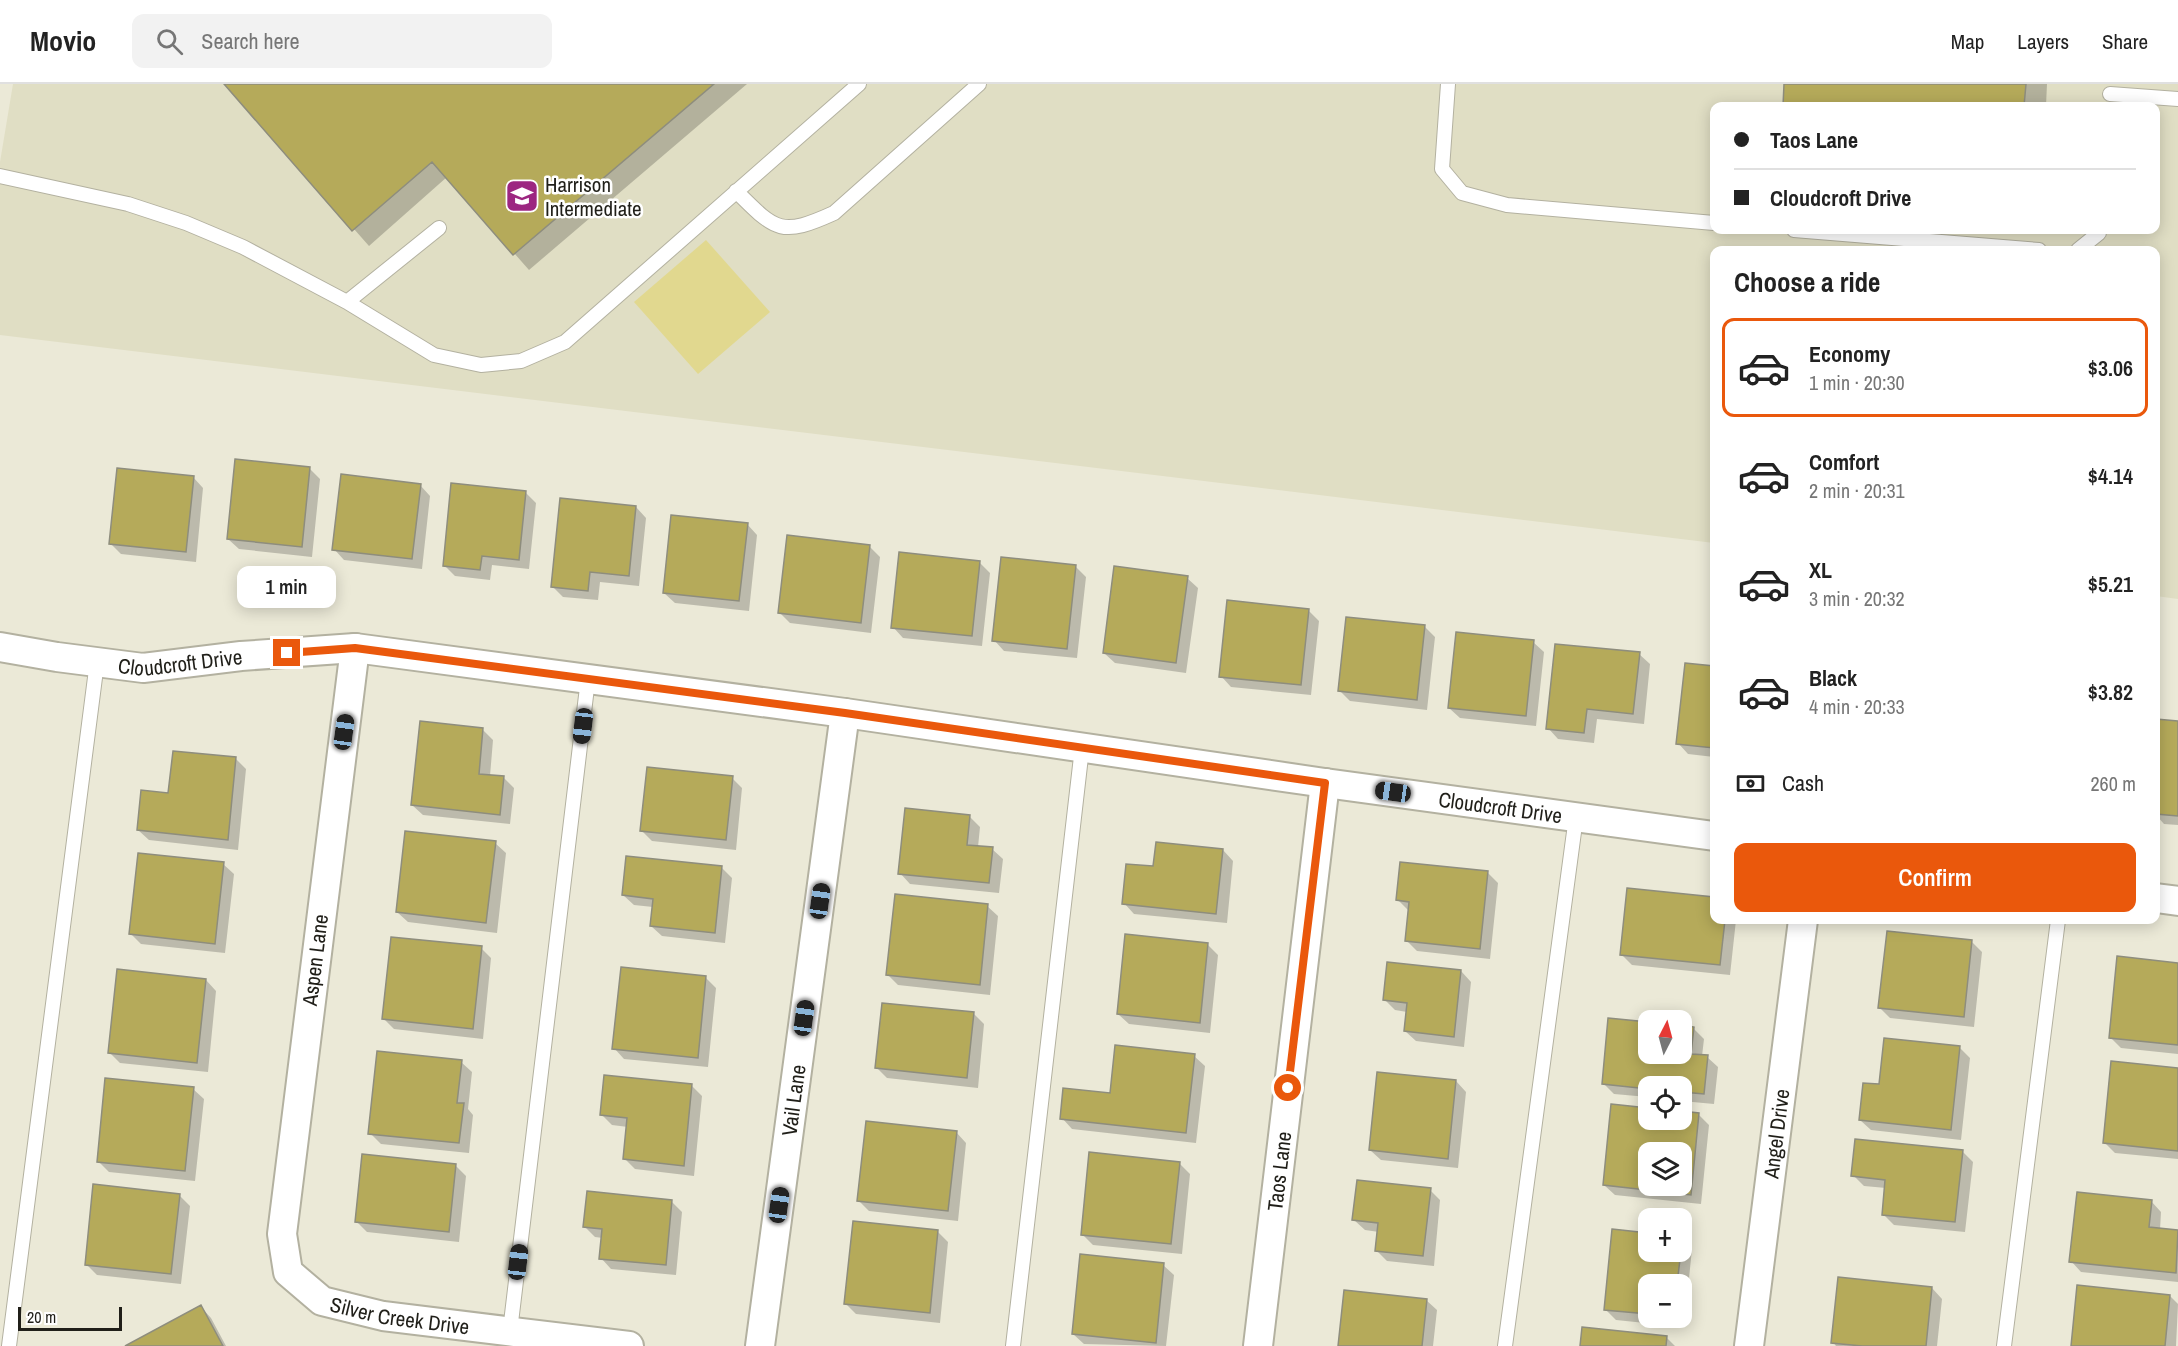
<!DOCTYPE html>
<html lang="en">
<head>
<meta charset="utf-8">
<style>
	:root { --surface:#fff; --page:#f2f2f2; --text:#222; --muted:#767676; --line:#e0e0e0; --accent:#ea580c }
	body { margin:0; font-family:"Archivo Narrow",sans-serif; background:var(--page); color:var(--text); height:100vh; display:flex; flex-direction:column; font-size:22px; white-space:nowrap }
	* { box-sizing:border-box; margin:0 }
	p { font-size:20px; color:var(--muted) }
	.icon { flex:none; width:33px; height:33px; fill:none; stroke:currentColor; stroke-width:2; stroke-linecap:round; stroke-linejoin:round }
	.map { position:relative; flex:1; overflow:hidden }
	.drawer { position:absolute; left:1710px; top:162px; width:450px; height:678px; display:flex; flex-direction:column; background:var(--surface); border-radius:12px; box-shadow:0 3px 15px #0003 }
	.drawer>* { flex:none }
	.banner { position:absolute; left:1710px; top:18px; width:450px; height:132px; border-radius:12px; box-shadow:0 3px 15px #0003; display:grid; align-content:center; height:132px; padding:0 24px; background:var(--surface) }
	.needle { width:39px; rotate:6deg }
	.buttons { position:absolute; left:1638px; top:926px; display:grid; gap:12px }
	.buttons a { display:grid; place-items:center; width:54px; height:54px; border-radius:12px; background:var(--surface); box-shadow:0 3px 15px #0003; font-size:30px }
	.scale { position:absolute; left:18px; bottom:15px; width:104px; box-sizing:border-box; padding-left:6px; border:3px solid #201f19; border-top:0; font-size:16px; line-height:21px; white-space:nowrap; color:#201f19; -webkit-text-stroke:4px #fff; paint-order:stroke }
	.end { position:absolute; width:27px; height:27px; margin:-14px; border:8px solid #ea580c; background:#fff; box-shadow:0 0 0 3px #fff }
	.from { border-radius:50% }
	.bubble { position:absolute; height:42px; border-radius:12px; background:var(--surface); box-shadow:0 3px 15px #0003; font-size:20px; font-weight:600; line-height:42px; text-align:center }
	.car { position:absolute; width:18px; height:36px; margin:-18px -9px; border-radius:8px; box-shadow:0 0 4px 2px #0007; background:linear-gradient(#222 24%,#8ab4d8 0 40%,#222 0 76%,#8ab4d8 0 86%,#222 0) }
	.banner b { display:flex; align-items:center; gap:21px; height:57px; font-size:22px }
	.banner b+b { border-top:2px solid var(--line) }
	.banner i { width:15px; height:15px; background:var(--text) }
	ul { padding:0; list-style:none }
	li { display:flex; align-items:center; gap:18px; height:99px; margin:0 12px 9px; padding:0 12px; border:3px solid transparent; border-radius:12px }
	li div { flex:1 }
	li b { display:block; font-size:22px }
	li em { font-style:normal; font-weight:600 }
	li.active { border-color:var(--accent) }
	li>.icon { width:54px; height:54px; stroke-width:1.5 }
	h2 { padding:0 24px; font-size:27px; line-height:72px }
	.pay { display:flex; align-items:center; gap:15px; height:66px; padding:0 24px; font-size:22px }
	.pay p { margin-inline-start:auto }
	.button { display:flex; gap:12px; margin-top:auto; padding:12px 24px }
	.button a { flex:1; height:69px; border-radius:12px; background:var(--accent); color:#fff; font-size:24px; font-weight:600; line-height:69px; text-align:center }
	header { display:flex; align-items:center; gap:36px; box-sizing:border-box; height:84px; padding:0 30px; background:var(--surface); border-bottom:2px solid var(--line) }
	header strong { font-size:28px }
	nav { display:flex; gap:33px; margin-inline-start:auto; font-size:21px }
	.search { width:420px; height:54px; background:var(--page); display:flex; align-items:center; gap:15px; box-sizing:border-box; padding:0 21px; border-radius:12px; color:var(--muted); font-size:22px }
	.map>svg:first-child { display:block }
</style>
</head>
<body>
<header>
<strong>Movio</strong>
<div class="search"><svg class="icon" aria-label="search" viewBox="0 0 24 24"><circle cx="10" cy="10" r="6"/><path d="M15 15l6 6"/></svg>Search here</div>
<nav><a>Map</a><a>Layers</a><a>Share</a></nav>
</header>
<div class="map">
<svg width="2178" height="1262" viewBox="0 0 2178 1262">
	<rect width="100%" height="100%" fill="#ebe9d7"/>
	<path fill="#e0dec4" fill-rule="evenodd" d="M13,0H2178V515L2156,512V166H1714V459L0,251V78ZM1714,22H2156V146H1714Z"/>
	<path fill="#e1d88f" d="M706,156L770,228L698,290L634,218Z"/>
	<path fill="#0003" fill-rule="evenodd" d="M226,0H747L529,186L447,93L369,162Z
		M1786,0H2047L2046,22H1784Z
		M309,384L320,395L312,473L239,465L228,455Z
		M193,393L203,404L196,478L121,470L111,460Z
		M420,401L430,412L422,485L344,476L334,465Z
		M526,409L536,419L529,485L492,481L490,496L455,492L444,481Z
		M636,423L646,434L639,502L600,498L598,516L563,513L552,502Z
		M747,440L757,451L749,527L675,519L664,509Z
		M869,462L880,473L871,549L790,539L780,529Z
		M979,478L990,489L982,562L903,554L893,543Z
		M1075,482L1086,493L1077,574L1004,567L994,556Z
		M1187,494L1198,504L1186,589L1115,579L1104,569Z
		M1308,526L1319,537L1311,611L1231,603L1221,592Z
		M1425,543L1435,553L1427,626L1350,617L1340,607Z
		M1533,558L1544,568L1536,642L1460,634L1449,624Z
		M1639,570L1650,580L1644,640L1597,635L1594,659L1558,655L1548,644Z
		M1686,581L1714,584V673L1688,670L1678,659Z
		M2156,636L2178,639V741L2164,740L2156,731Z
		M483,646L493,656L490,692L504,694L514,704L510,740L423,731L412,721Z
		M236,675L246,685L238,766L149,756L138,746L169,711Z
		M732,694L742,704L736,766L652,757L642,747Z
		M969,732L980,743L978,763L992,765L1003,775L999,809L910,800L900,789Z
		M495,759L506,769L497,849L408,838L397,828Z
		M1223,766L1233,777L1227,839L1134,830L1124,819L1155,784Z
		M223,780L234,790L225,869L141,860L131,850Z
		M721,783L732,794L725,859L662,852L651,842L653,823L634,821L623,811Z
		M1488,789L1498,799L1490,875L1417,867L1407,857L1408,826L1398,816Z
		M1628,805L1714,815V836H1736L1730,891L1632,881L1621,870Z
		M987,822L998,832L990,911L898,901L888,891Z
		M1971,857L1982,868L1974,943L1890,934L1880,924Z
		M1208,861L1218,871L1210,949L1129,940L1118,930Z
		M481,864L491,874L483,955L394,945L384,935Z
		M2178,880V970L2121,964L2110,953Z
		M1461,887L1471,898L1464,963L1416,957L1405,947L1407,928L1395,926L1385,916Z
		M706,894L716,904L708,983L624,975L614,964Z
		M206,896L216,907L208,988L120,979L110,969Z
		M974,930L984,940L978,1004L887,994L877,984Z
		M1610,935L1648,939V969H1682V943L1693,944L1704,955L1702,972L1707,973L1718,983L1714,1020L1682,1017V1002H1648V1013L1614,1010L1603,999Z
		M1959,963L1970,974L1961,1056L1871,1046L1860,1036L1880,1002Z
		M1194,972L1205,982L1196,1059L1072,1045L1062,1034Z
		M461,978L472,988L468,1025L473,1031L469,1069L381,1060L370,1049Z
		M2178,985V1075L2115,1069L2104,1058Z
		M1456,997L1466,1008L1458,1084L1381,1076L1370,1066Z
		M692,1002L702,1012L694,1092L635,1085L625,1075L628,1043L612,1041L602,1031Z
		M193,1005L204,1015L195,1097L109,1088L98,1077Z
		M1612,1021L1648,1025V1035H1682V1029L1698,1030L1709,1041L1701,1120L1615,1111L1604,1101ZM1648,1068H1682V1101H1648Z
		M956,1048L966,1059L958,1137L869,1127L859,1117Z
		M1962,1067L1973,1078L1965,1148L1894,1141L1883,1130L1886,1104L1864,1102L1853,1091Z
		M1179,1079L1190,1090L1182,1170L1093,1161L1082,1150Z
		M455,1081L466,1092L459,1158L367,1148L357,1138Z
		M1430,1106L1440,1116L1434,1182L1387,1177L1377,1167L1379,1148L1365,1146L1354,1136Z
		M179,1111L190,1122L181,1200L97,1191L86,1180Z
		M2151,1117L2161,1128L2160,1146L2178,1148V1198L2081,1188L2071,1177Z
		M672,1118L682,1128L676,1191L611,1185L601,1174L603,1154L595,1153L585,1143Z
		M1613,1147L1648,1151V1167H1682V1154L1692,1165L1684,1243L1616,1236L1605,1225ZM1648,1200H1682V1233H1648Z
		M938,1148L948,1158L940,1239L856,1230L845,1219Z
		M1163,1181L1174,1191L1166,1262L1084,1260L1073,1250Z
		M1932,1204L1942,1215L1937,1262H1836L1833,1258Z
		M2170,1212L2178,1220L2176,1262H2072Z
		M1426,1216L1437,1226L1433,1262H1339Z
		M201,1223L211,1234L226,1262H128Z
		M1666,1253L1675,1262H1582Z"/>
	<path fill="#b5aa5a" stroke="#8e8d7d" stroke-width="1.5" fill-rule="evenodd" d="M224,0H714L513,171L432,78L352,147Z
		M1784,0H2026L2024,22H1783Z
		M235,375L310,383L302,463L227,455Z
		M117,384L194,392L186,468L109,460Z
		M341,390L421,400L412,475L332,466Z
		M451,399L526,407L519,476L482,472L480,486L443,482Z
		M560,414L636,422L629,492L590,488L588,507L551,503Z
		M671,431L748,439L739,517L663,509Z
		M787,451L870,461L861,539L778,529Z
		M899,468L980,477L972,552L891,544Z
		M1001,473L1076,481L1067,565L992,557Z
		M1114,482L1188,492L1176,579L1103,569Z
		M1227,516L1309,525L1301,601L1219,593Z
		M1346,533L1425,541L1417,616L1338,607Z
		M1456,548L1534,556L1526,632L1448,624Z
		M1555,560L1640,568L1633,630L1587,625L1584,649L1546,645Z
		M1685,579L1714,582V664L1676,660Z
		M2156,635L2178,637V732L2156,730Z
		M420,637L483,644L479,690L504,692L500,731L411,721Z
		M173,667L236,673L228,756L137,746L141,706L168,709Z
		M647,683L733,692L726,756L640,747Z
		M905,724L970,731L967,761L993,763L989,799L898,790Z
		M405,747L496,757L486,839L396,828Z
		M1156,758L1223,765L1216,830L1122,820L1126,780L1153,782Z
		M138,769L224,778L215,860L129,850Z
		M626,772L722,782L715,849L650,842L653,815L622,811Z
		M1400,778L1488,787L1480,865L1405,857L1409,818L1396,816Z
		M1627,804L1714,813V836H1725L1720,881L1620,871Z
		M895,810L988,820L980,901L886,891Z
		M1887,847L1972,856L1964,933L1878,924Z
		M1125,850L1208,859L1200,939L1117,930Z
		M391,853L482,862L473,945L382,935Z
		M2117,872L2178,879V961L2109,954Z
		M1387,878L1461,886L1454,953L1404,947L1407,919L1383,916Z
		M621,883L706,892L698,974L612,965Z
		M117,885L206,895L197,979L108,969Z
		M882,919L974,928L967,994L875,984Z
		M1608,934L1648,938V969H1682V941L1694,943L1691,970L1708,971L1704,1010L1682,1008V1002H1648V1005L1602,1000Z
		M1884,954L1960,962L1951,1046L1859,1036L1863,999L1879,1000Z
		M1115,961L1195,970L1186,1049L1060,1035L1063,1004L1110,1009Z
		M377,967L462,976L457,1019H464L459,1059L368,1050Z
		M2111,977L2178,984V1067L2103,1059Z
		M1377,988L1456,996L1448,1075L1369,1066Z
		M604,991L692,1000L684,1082L623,1075L627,1034L600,1031Z
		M105,994L194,1003L185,1087L97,1078Z
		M1611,1020L1648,1024V1035H1682V1027L1699,1029L1691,1111L1603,1101ZM1648,1068H1682V1101H1648Z
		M866,1037L957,1047L948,1127L857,1117Z
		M1855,1055L1963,1066L1955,1138L1882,1131L1885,1096L1851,1092Z
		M1089,1068L1180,1078L1171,1160L1081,1151Z
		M362,1070L456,1080L449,1148L355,1138Z
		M1357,1096L1431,1104L1423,1172L1375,1167L1378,1139L1352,1136Z
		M93,1100L180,1110L171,1190L85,1181Z
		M587,1107L672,1116L666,1181L599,1175L602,1145L583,1143Z
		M2077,1108L2152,1116L2149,1143L2178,1146L2176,1189L2069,1178Z
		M853,1137L938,1146L930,1229L844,1220Z
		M1612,1145L1648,1149V1167H1681L1677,1200H1648V1230L1604,1226Z
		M1080,1170L1164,1179L1156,1259L1072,1250Z
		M1838,1193L1932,1203L1926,1262H1862L1831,1259Z
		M2077,1201L2170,1211L2165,1262H2071Z
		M1344,1206L1427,1215L1422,1262H1338Z
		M201,1221L223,1262H125Z
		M1582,1243L1667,1252L1666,1262H1580Z"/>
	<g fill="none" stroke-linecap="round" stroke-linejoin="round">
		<defs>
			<path id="lane" d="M1448,0L1442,85L1462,109L1507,121L1714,139
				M2110,10L2178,15
				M0,92L128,120L186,139L243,163L347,218L434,271L481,281L521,277L565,258L859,0
				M736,107C776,147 781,153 834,129L979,0
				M1794,146L2039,166
				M2078,166L2099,149V146
				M347,218L439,144
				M510,1247L588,595
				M9,1262L97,578
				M1013,1262L1082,664
				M1505,1262L1576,733
				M2004,1262L2058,836"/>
			<g id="street">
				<path id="s1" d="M0,563L57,573L143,584L241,572L355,564L845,629L1325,699L1714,752"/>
				<path id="s2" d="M355,564L282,1150L288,1188L322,1217L383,1232L629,1262"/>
				<path d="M2156,814L2178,817"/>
				<path id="s3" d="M760,1262L845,629"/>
				<path id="s4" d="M1258,1262L1325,699"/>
				<path id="s5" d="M1749,1262L1803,836"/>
			</g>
		</defs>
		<use href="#lane" stroke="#b3b1a0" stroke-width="16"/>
		<use href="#street" stroke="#b3b1a0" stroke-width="32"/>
		<use href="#lane" stroke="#fff" stroke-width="14"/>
		<use href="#street" stroke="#fff" stroke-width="28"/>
	</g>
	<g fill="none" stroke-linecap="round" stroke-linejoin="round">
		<path stroke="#ea580c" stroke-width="8" d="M287,569L355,564L845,629L1325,699L1288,1004"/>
	</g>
	<defs>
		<symbol id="school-square" viewBox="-11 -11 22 22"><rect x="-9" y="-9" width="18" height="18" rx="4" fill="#9c2681" stroke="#fff"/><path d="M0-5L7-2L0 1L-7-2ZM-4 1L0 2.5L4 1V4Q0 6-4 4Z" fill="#fff"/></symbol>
	</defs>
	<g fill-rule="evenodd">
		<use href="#school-square" x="503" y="93" width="38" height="38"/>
	</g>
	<g text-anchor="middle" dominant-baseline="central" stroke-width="5" stroke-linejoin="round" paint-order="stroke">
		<g font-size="21" fill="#201f19" stroke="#fff" text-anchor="start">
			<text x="545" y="100">Harrison<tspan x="545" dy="24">Intermediate</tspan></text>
		</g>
		<g font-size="21" fill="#201f19" stroke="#fff">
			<text stroke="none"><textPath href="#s1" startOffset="182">Cloudcroft Drive</textPath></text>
			<text stroke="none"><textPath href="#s1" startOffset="1514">Cloudcroft Drive</textPath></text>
			<text transform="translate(315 876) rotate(-83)">Aspen Lane</text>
			<text stroke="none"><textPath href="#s3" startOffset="248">Vail Lane</textPath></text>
			<text stroke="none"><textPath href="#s5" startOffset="214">Angel Drive</textPath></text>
			<text stroke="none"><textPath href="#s4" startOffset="176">Taos Lane</textPath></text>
			<text stroke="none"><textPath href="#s2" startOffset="753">Silver Creek Drive</textPath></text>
		</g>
	</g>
</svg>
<div class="buttons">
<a><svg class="needle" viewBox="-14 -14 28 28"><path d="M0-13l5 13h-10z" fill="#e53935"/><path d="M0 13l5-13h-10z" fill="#767676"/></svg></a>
<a><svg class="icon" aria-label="locate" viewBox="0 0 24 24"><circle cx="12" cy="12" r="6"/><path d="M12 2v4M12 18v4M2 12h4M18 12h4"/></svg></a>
<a><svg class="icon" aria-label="layers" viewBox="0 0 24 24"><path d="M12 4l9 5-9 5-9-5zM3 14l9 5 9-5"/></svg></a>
<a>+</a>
<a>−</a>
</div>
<div class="scale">20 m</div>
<i class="end from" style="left:1288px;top:1004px"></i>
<i class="end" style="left:287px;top:569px"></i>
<div class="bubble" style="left:237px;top:482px;width:99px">1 min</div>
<i class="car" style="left:583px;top:642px;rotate:187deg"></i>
<i class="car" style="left:344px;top:648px;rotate:8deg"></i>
<i class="car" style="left:1393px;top:708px;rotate:278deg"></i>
<i class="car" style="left:820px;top:817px;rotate:8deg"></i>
<i class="car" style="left:804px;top:934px;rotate:8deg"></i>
<i class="car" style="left:779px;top:1121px;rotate:8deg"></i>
<i class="car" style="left:518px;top:1178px;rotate:7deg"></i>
<div class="banner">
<b><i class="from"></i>Taos Lane</b>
<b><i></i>Cloudcroft Drive</b>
</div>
<section class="drawer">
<h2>Choose a ride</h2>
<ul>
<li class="active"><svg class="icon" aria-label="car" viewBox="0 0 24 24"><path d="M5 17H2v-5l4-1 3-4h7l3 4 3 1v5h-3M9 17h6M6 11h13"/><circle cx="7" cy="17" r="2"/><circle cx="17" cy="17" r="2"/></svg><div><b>Economy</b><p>1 min · 20:30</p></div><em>$3.06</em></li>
<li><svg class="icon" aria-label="car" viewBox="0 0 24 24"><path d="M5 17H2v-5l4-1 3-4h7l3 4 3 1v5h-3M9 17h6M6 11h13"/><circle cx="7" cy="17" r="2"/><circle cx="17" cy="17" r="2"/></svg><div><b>Comfort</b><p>2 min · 20:31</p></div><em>$4.14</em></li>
<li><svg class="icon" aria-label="car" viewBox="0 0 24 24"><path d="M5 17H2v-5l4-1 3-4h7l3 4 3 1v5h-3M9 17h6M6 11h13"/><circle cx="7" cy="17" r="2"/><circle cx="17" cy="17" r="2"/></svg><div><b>XL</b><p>3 min · 20:32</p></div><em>$5.21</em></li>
<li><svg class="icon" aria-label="car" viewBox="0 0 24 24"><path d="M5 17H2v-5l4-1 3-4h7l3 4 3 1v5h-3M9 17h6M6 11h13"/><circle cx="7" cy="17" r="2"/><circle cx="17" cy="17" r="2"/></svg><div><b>Black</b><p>4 min · 20:33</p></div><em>$3.82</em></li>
</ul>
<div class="pay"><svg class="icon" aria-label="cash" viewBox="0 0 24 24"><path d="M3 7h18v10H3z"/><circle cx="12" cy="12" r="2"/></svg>Cash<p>260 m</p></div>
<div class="button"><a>Confirm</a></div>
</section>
</div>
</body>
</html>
